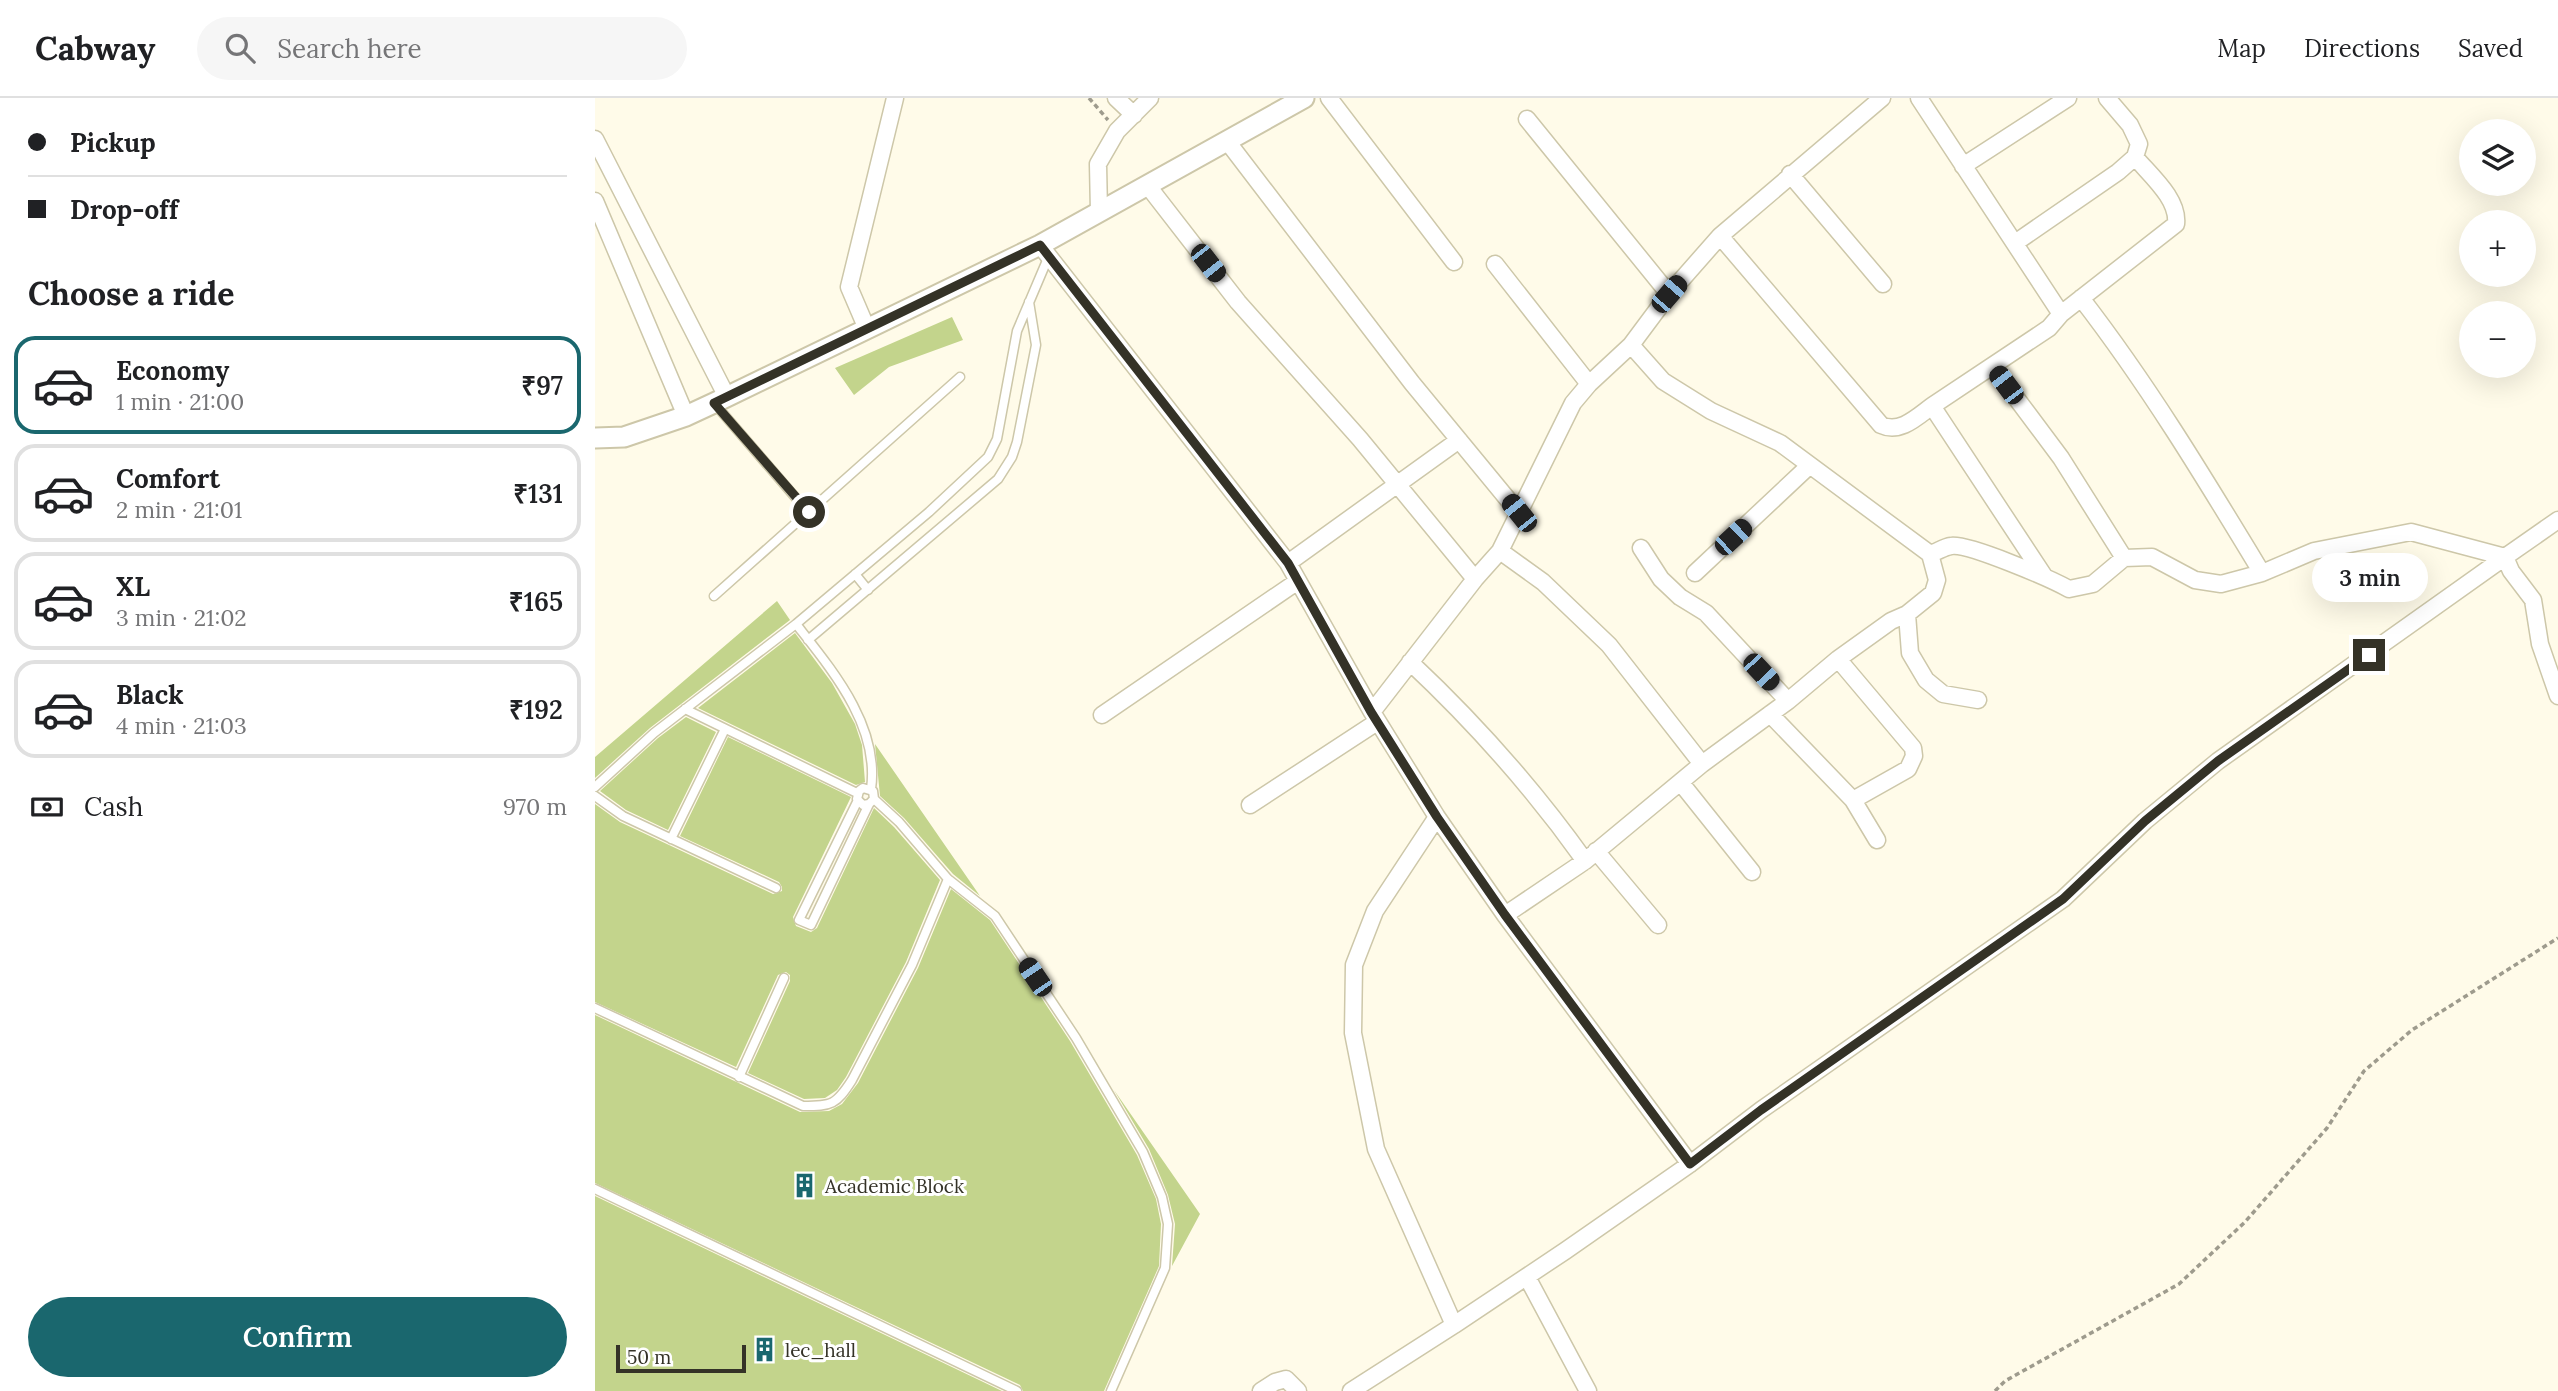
<!DOCTYPE html>
<html lang="en">
<head>
<meta charset="utf-8">
<style>
	:root { --surface:#fff; --page:#f6f6f6; --text:#202124; --muted:#757577; --line:#e0e0e0; --accent:#1a676e }
	body { margin:0; font-family:Lora,serif; background:var(--page); color:var(--text); height:100vh; display:flex; flex-direction:column; font-size:26px; white-space:nowrap }
	* { box-sizing:border-box; margin:0 }
	p { font-size:23px; color:var(--muted) }
	.icon { flex:none; width:38px; height:38px; fill:none; stroke:currentColor; stroke-width:2; stroke-linecap:round; stroke-linejoin:round }
	.map { position:relative; flex:1; overflow:hidden }
	.side { display:flex; flex-direction:column; background:var(--surface); width:595px }
	.side>* { flex:none }
	.top-card { display:grid; align-content:center; height:154px; padding:0 28px; background:var(--surface) }
	.controls { position:absolute; left:1864px; top:21px; display:grid; gap:14px }
	.controls a { display:grid; place-items:center; width:77px; height:77px; border-radius:50%; background:var(--surface); box-shadow:0 7px 28px #0002; font-size:35px }
	.scale { position:absolute; left:21px; bottom:18px; width:130px; box-sizing:border-box; padding-left:7px; border:4px solid #343227; border-top:0; font-size:19px; line-height:24px; white-space:nowrap; color:#343227; -webkit-text-stroke:5px #fff; paint-order:stroke }
	.end { position:absolute; width:32px; height:32px; margin:-16px; border:9px solid #343227; background:#fff; box-shadow:0 0 0 4px #fff }
	.from { border-radius:50% }
	.bubble { position:absolute; height:49px; border-radius:24px; background:var(--surface); box-shadow:0 7px 28px #0002; font-size:23px; font-weight:600; line-height:49px; text-align:center }
	.car { position:absolute; width:21px; height:42px; margin:-21px -10px; border-radius:9px; box-shadow:0 0 5px 2px #0007; background:linear-gradient(#222 24%,#8ab4d8 0 40%,#222 0 76%,#8ab4d8 0 86%,#222 0) }
	.top-card b { display:flex; align-items:center; gap:24px; height:66px; font-size:26px }
	.top-card b+b { border-top:2px solid var(--line) }
	.top-card i { width:18px; height:18px; background:var(--text) }
	ul { padding:0; list-style:none }
	li { display:flex; align-items:center; gap:21px; height:98px; margin:0 14px 10px; padding:0 14px; border:4px solid var(--line); border-radius:21px }
	li div { flex:1 }
	li b { display:block; font-size:26px }
	li em { font-style:normal; font-weight:600 }
	li.selected { border-color:var(--accent) }
	li>.icon { width:63px; height:63px; stroke-width:1.5 }
	h2 { padding:0 28px; font-size:32px; line-height:84px }
	.pay { display:flex; align-items:center; gap:18px; height:77px; padding:0 28px; font-size:26px }
	.pay p { margin-inline-start:auto }
	.cta { display:flex; gap:14px; margin-top:auto; padding:14px 28px }
	.cta a { flex:1; height:80px; border-radius:42px; background:var(--accent); color:#fff; font-size:28px; font-weight:600; line-height:80px; text-align:center }
	header { display:flex; align-items:center; gap:42px; box-sizing:border-box; height:98px; padding:0 35px; background:var(--surface); border-bottom:2px solid var(--line) }
	header strong { font-size:33px }
	nav { display:flex; gap:38px; margin-inline-start:auto; font-size:24px }
	.search { width:490px; height:63px; background:var(--page); display:flex; align-items:center; gap:18px; box-sizing:border-box; padding:0 24px; border-radius:38px; color:var(--muted); font-size:26px }
	main { display:flex; flex:1; min-height:0 }
	.map>svg:first-child { display:block }
</style>
</head>
<body>
<header>
<strong>Cabway</strong>
<div class="search"><svg class="icon" aria-label="search" viewBox="0 0 24 24"><circle cx="10" cy="10" r="6"/><path d="M15 15l6 6"/></svg>Search here</div>
<nav><a>Map</a><a>Directions</a><a>Saved</a></nav>
</header>
<main>
<section class="side">
<div class="top-card">
<b><i class="from"></i>Pickup</b>
<b><i></i>Drop-off</b>
</div>
<h2>Choose a ride</h2>
<ul>
<li class="selected"><svg class="icon" aria-label="car" viewBox="0 0 24 24"><path d="M5 17H2v-5l4-1 3-4h7l3 4 3 1v5h-3M9 17h6M6 11h13"/><circle cx="7" cy="17" r="2"/><circle cx="17" cy="17" r="2"/></svg><div><b>Economy</b><p>1 min · 21:00</p></div><em>₹97</em></li>
<li><svg class="icon" aria-label="car" viewBox="0 0 24 24"><path d="M5 17H2v-5l4-1 3-4h7l3 4 3 1v5h-3M9 17h6M6 11h13"/><circle cx="7" cy="17" r="2"/><circle cx="17" cy="17" r="2"/></svg><div><b>Comfort</b><p>2 min · 21:01</p></div><em>₹131</em></li>
<li><svg class="icon" aria-label="car" viewBox="0 0 24 24"><path d="M5 17H2v-5l4-1 3-4h7l3 4 3 1v5h-3M9 17h6M6 11h13"/><circle cx="7" cy="17" r="2"/><circle cx="17" cy="17" r="2"/></svg><div><b>XL</b><p>3 min · 21:02</p></div><em>₹165</em></li>
<li><svg class="icon" aria-label="car" viewBox="0 0 24 24"><path d="M5 17H2v-5l4-1 3-4h7l3 4 3 1v5h-3M9 17h6M6 11h13"/><circle cx="7" cy="17" r="2"/><circle cx="17" cy="17" r="2"/></svg><div><b>Black</b><p>4 min · 21:03</p></div><em>₹192</em></li>
</ul>
<div class="pay"><svg class="icon" aria-label="cash" viewBox="0 0 24 24"><path d="M3 7h18v10H3z"/><circle cx="12" cy="12" r="2"/></svg>Cash<p>970 m</p></div>
<div class="cta"><a>Confirm</a></div>
</section>
<div class="map">
<svg width="1963" height="1293" viewBox="0 0 1963 1293">
	<rect width="100%" height="100%" fill="#fffbe9"/>
	<path fill="#c3d48c" d="M357,219L368,242L294,269L259,297L240,270Z
		M182,503L195,522L55,630L0,680V659Z
		M200,535L237,585L260,626L267,647L270,684L261,687L103,610Z
		M91,619L121,634L73,732L31,712L5,693L63,640Z
		M133,639L256,699L198,819L201,828L216,834L222,830L279,710L299,729L345,782L311,864L251,979L242,992L230,1000L209,1001L153,975L195,883V877L191,874L183,877L141,969L0,904V706L25,724L74,747L178,796L187,793V789L184,784L85,738Z
		M280,646L385,798L358,776L309,720L285,698Z
		M356,791L395,822L475,943L542,1057L561,1101L566,1126L564,1168L509,1293H428L425,1287L0,1085V917L205,1014L234,1013L247,1006L263,985L323,870Z
		M519,992L605,1116L577,1168L580,1126L573,1097L554,1051Z
		M0,1098L407,1293H0Z"/>
	<g fill="none" stroke-linecap="round" stroke-linejoin="round">
		<defs>
			<path id="service" d="M119,305L213,414
				M260,476L273,492
				M119,498L365,279
				M201,526C237,572 285,628 276,691
				M213,542L403,381L417,359L422,344L441,247L434,204
				M90,611L262,695
				M0,689L59,635L201,526L334,414L393,359L402,341L422,233L453,160
				M0,698L28,718L181,790
				M279,701L304,724L353,781L400,818L481,940L548,1054L567,1099L573,1126L570,1170L516,1293
				M263,702L204,822L216,827L274,706L279,701L278,693L268,690L264,693L262,701L268,707L274,706
				M76,741L130,631
				M0,910L208,1008C237,1008 241,1007 257,982L317,867L353,781
				M144,979L189,880
				M0,1091L422,1293"/>
			<path id="minor" d="M521,0L539,17
				M734,0L859,164
				M1324,0L1466,216L1454,230L1337,308L1449,478
				M932,21L1074,196
				M0,41L132,299
				M632,43L817,285L924,415
				M1368,68L1473,0
				M1195,76L1288,186
				M553,88L643,204L765,341L880,481
				M0,103L91,318
				M504,114L503,66L522,33L555,0
				M1125,138L1286,327C1305,336 1322,319 1337,308
				M1420,145L1523,74L1540,59L1544,46L1535,27L1512,0
				M445,147L693,465L777,614L842,719L910,817L1095,1066
				M900,166L994,286
				M1486,200C1554,288 1610,381 1667,475
				M1466,216L1581,126C1584,101 1555,77 1540,59
				M272,231L254,189L300,0
				M1036,247L1068,283L1116,313L1185,345L1335,456C1342,454 1349,449 1356,448C1373,445 1456,481 1474,491L1498,486L1529,460L1557,459L1600,482L1626,486L1667,475L1719,453L1816,434L1910,459L1963,422
				M1398,269L1466,360L1529,460
				M1046,450L1066,481L1085,499L1111,515L1193,603
				M905,453L948,484L1014,547L1107,666
				M693,465L864,342
				M1100,475L1214,368
				M1312,516L1315,555L1331,582L1348,596L1383,602
				M1243,561L1318,650L1319,658L1313,671L1258,702
				M815,564C880,625 938,690 990,763
				M777,614L880,481L905,453L978,305L994,286L1036,247L1074,196L1125,138L1287,0
				M1175,616L1258,702L1282,742
				M507,617L703,483
				M1086,685L1157,774
				M655,707L782,624
				M1001,753L1063,827
				M910,817L990,763L1107,666L1193,603L1243,561L1296,523L1312,516L1338,495L1342,482L1335,456
				M932,1179L993,1293
				M859,1227L970,1153L1095,1066L1166,1012L1468,801L1550,723L1623,663L1910,459L1916,473L1938,502L1945,546L1963,598
				M666,1293L680,1284L691,1281L703,1293
				M756,1293L859,1227L781,1051L758,935L759,867L780,813L842,719"/>
			<path id="tertiary" d="M0,340L29,339L91,318L119,305L445,147L709,0"/>
		</defs>
		<use href="#service" stroke="#cdc7a9" stroke-width="11"/>
		<use href="#minor" stroke="#cdc7a9" stroke-width="19"/>
		<use href="#tertiary" stroke="#cdc7a9" stroke-width="23"/>
		<path stroke="#9e9b8d" stroke-width="3.5" stroke-dasharray="5 3.5" stroke-linecap="butt" d="M494,0L513,22
			M1400,1293L1410,1283L1584,1186L1650,1124L1732,1030L1769,973L1817,932L1963,840"/>
		<use href="#service" stroke="#fff" stroke-width="8"/>
		<use href="#minor" stroke="#fff" stroke-width="16"/>
		<use href="#tertiary" stroke="#fff" stroke-width="19"/>
	</g>
	<g fill="none" stroke-linecap="round" stroke-linejoin="round">
		<path stroke="#343227" stroke-width="9" d="M214,414L119,305L445,147L693,465L776,614L842,719L910,817L1095,1066L1166,1012L1468,801L1550,723L1623,663L1774,557"/>
	</g>
	<defs>
		<symbol id="building-bare" viewBox="-9 -9 18 18"><path d="M-4-6H4V6H1V3H-1V6H-4ZM-2.5-4.3h1.7v1.8h-1.7ZM.8-4.3h1.7v1.8H.8ZM-2.5-1h1.7V.8h-1.7ZM.8-1h1.7V.8H.8Z" fill="#1a676e" stroke="#fff" stroke-width="2.5" paint-order="stroke"/></symbol>
	</defs>
	<g fill-rule="evenodd">
		<use href="#building-bare" x="192" y="1070" width="35" height="35"/>
		<use href="#building-bare" x="152" y="1234" width="35" height="35"/>
	</g>
	<g text-anchor="middle" dominant-baseline="central" stroke-width="6" stroke-linejoin="round" paint-order="stroke">
		<g font-size="19" fill="#343227" stroke="#fff" text-anchor="start">
			<text x="230" y="1088">Academic Block</text>
			<text x="190" y="1252">lec_hall</text>
		</g>
	</g>
</svg>
<div class="controls">
<a><svg class="icon" aria-label="layers" viewBox="0 0 24 24"><path d="M12 4l9 5-9 5-9-5zM3 14l9 5 9-5"/></svg></a>
<a>+</a>
<a>−</a>
</div>
<div class="scale">50 m</div>
<i class="end from" style="left:214px;top:414px"></i>
<i class="end" style="left:1774px;top:557px"></i>
<div class="bubble" style="left:1717px;top:455px;width:116px">3 min</div>
<i class="car" style="left:613px;top:165px;rotate:142deg"></i>
<i class="car" style="left:1074px;top:196px;rotate:41deg"></i>
<i class="car" style="left:1411px;top:287px;rotate:323deg"></i>
<i class="car" style="left:924px;top:415px;rotate:321deg"></i>
<i class="car" style="left:1138px;top:439px;rotate:47deg"></i>
<i class="car" style="left:1166px;top:574px;rotate:137deg"></i>
<i class="car" style="left:440px;top:879px;rotate:326deg"></i>
</div>
</main>
</body>
</html>
